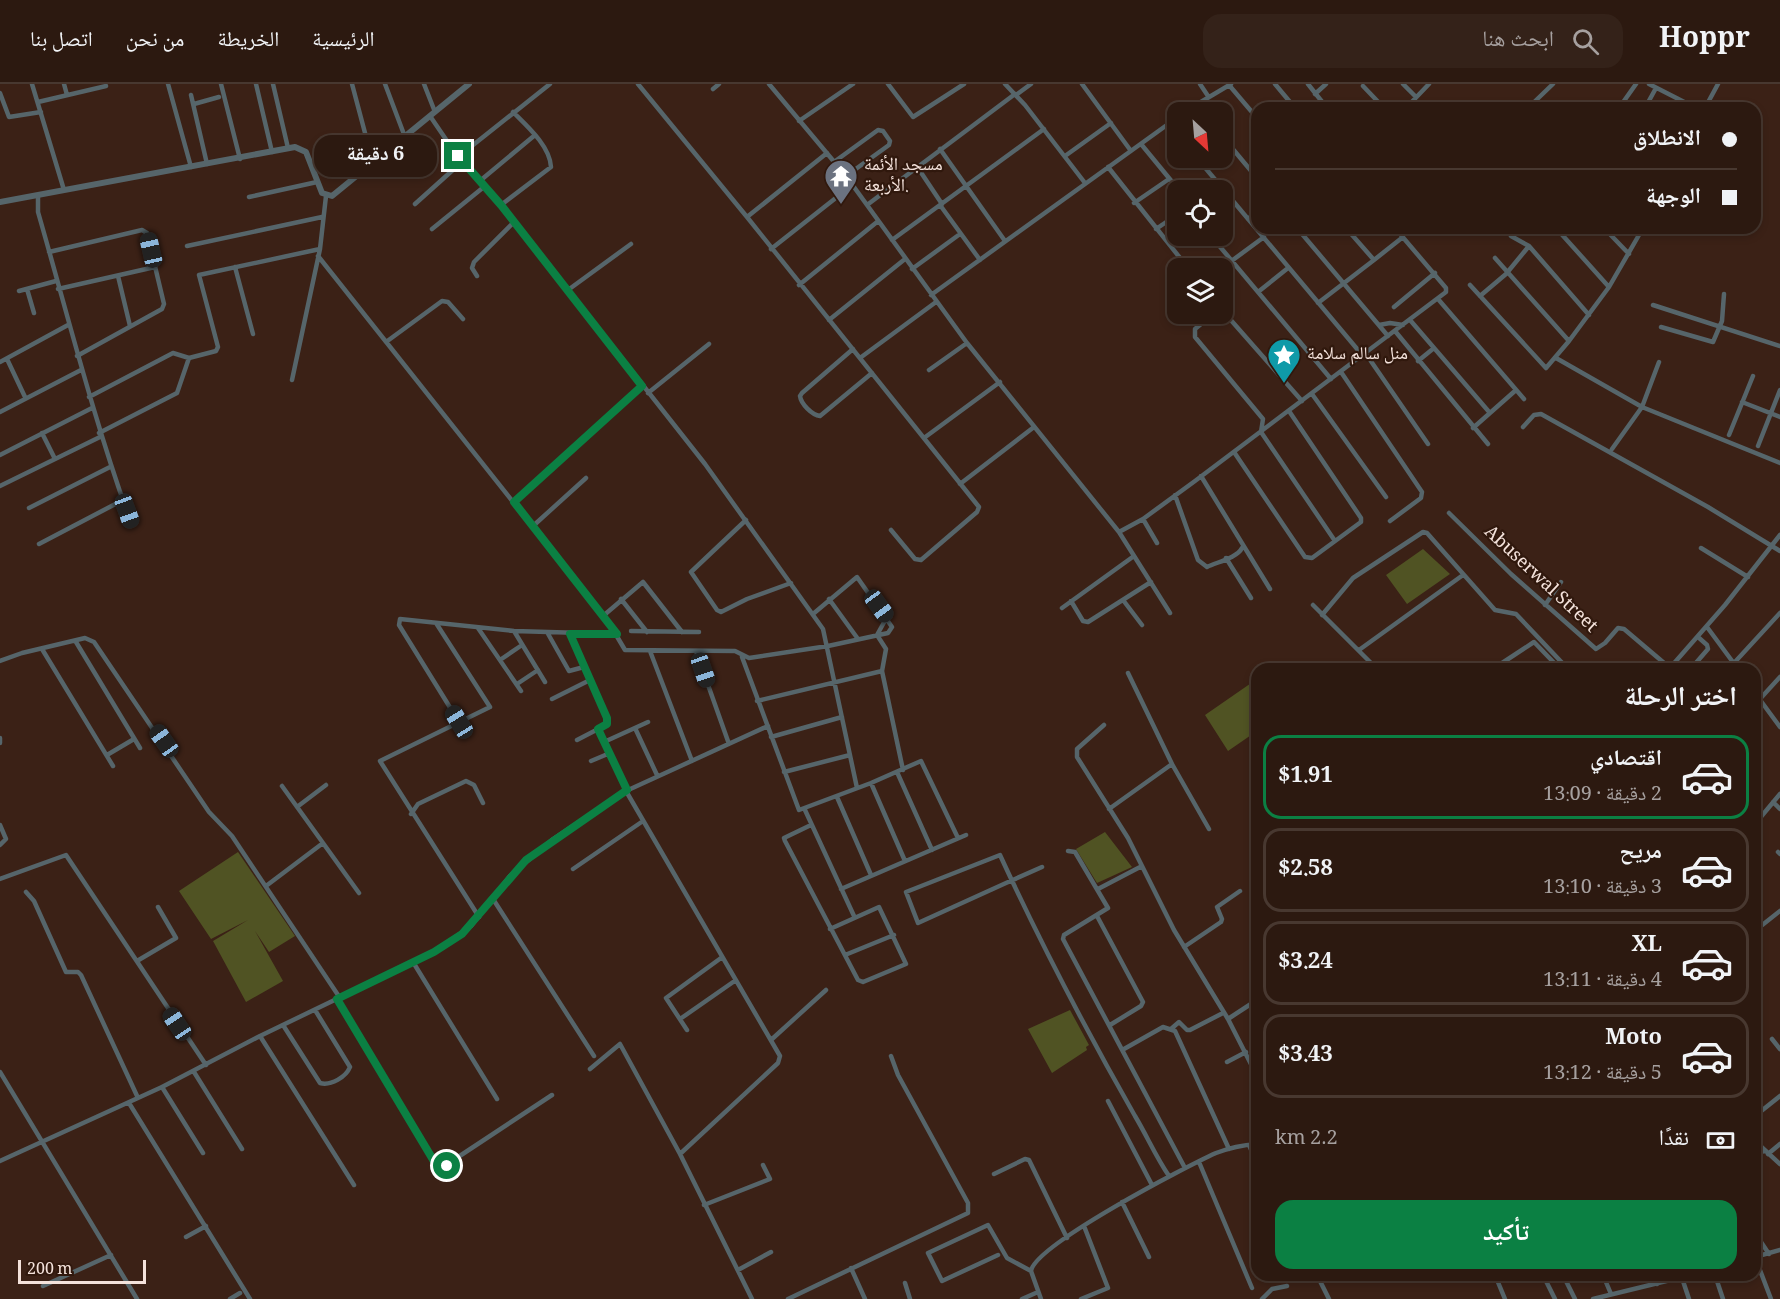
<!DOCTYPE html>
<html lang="ar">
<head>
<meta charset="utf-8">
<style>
	:root { --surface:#2c1910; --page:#342219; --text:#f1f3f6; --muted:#a6a09f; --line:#483830; --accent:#0b8043 }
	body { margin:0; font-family:Georgia,"Noto Naskh Arabic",serif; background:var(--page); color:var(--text); direction:rtl; height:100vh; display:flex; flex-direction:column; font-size:22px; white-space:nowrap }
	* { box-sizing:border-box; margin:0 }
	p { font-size:20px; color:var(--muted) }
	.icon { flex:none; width:33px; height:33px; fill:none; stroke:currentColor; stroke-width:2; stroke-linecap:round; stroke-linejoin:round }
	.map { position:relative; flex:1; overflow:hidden; direction:ltr }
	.panel { position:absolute; left:1251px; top:579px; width:510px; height:618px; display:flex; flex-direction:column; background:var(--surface); border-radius:18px; box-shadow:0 3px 9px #0003,0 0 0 2px var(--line); direction:rtl }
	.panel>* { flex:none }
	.hud { position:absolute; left:1251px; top:18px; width:510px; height:132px; border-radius:18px; box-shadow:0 3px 9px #0003,0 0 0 2px var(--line); direction:rtl; display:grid; align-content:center; height:132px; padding:0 24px; background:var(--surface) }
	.needle { width:39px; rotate:154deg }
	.buttons { position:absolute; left:1167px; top:18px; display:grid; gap:12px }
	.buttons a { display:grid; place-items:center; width:66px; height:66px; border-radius:12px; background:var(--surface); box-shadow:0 3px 9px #0003,0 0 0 2px var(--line); font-size:30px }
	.scale { position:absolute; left:18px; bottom:15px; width:128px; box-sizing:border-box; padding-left:6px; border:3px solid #f4e2db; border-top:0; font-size:16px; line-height:21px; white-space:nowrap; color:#f4e2db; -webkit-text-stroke:4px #30180d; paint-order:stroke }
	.end { position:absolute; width:27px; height:27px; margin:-14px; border:8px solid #0b8043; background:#fff; box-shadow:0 0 0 3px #fff }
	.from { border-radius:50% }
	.bubble { position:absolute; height:42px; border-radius:18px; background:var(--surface); box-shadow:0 3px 9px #0003,0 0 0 2px var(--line); font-size:20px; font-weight:800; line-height:42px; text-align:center; direction:rtl }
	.car { position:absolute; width:18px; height:36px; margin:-18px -9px; border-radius:8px; box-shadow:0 0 4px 2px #0007; background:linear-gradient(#222 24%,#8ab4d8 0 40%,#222 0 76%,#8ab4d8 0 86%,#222 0) }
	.hud b { display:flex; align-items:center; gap:21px; height:57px; font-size:22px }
	.hud b+b { border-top:2px solid var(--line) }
	.hud i { width:15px; height:15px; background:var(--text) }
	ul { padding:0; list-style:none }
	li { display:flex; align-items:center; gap:18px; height:84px; margin:0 12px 9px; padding:0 12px; border:3px solid var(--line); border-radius:18px }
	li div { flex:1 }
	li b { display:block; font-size:22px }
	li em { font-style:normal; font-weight:800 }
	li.selected { border-color:var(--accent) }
	li>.icon { width:54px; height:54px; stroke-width:1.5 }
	h2 { padding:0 24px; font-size:27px; line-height:72px }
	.pay { display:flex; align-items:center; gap:15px; height:66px; padding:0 24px; font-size:22px }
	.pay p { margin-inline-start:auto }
	.cta { display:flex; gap:12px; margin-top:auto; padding:12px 24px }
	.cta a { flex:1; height:69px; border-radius:18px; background:var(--accent); color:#fff; font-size:24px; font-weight:800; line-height:69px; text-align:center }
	header { display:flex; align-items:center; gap:36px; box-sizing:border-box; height:84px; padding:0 30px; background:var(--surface); border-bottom:2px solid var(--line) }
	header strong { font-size:28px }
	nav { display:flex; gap:33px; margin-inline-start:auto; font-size:21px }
	.search { width:420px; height:54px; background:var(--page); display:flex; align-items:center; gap:15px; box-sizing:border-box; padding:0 21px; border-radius:18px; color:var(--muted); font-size:22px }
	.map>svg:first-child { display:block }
</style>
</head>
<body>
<header>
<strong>Hoppr</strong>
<div class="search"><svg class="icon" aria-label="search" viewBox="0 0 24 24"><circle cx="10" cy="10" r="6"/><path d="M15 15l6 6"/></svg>ابحث هنا</div>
<nav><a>الرئيسية</a><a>الخريطة</a><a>من نحن</a><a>اتصل بنا</a></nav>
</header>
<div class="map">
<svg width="1780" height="1215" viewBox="0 0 1780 1215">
	<rect width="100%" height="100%" fill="#3b2116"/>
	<path fill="#505323" d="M1423,465L1450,490L1407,520L1386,491Z
		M1257,595V647L1228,667L1205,631Z
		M1105,748L1132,783L1097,799L1076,765Z
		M238,768L295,852L269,868L255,847L283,897L246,918L213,857L248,836L211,855L179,807Z
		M1070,926L1089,961L1086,963L1087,966L1052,989L1028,945Z"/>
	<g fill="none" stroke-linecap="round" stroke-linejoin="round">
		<path stroke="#56656a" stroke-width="4.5" d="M32,0L64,106
			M64,0L67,11
			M168,0L191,83
			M221,0L240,75
			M256,0L272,68
			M273,0L288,64
			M352,0L373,79
			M385,0L405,53
			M424,0L435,28
			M638,0L747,133L979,423L977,428L921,476L915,475L891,446
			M769,0L846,92L967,259L1119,448L1143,435L1195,397L1446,208V204L1395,144
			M888,0L913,33L964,0
			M1005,0L1025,21L1085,99
			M1082,0L1131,67
			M1200,0L1208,12
			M1275,0L1295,24
			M1308,0L1327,24
			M1403,0L1416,13
			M1649,0L1696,24
			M1229,1L1257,34
			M1363,2L1384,24
			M713,5L719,0
			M0,9L9,33L41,28
			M1315,10L1326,0
			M191,11L207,80
			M1016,11L1031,0
			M38,18L106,2
			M194,20L219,13
			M1196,20L1203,28
			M1406,24L1429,0
			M1432,24L1435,21
			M1528,24L1553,0
			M1619,24L1636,0
			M1645,24L1656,4
			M1705,24L1718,0
			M1184,28L1231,0
			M430,32L458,73L501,121L705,380L823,545L857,704
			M799,37L853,0
			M1169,39L1178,49
			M1222,52L1257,94
			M1141,60L1178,105
			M940,65L1005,157
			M1065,72L1111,39
			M458,73L550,0
			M1197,74L1363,272
			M834,78L878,46L883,47L890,57L889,61L846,92
			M1108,83L1188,184
			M918,84L942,120
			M481,96L535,51
			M1212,106L1220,101
			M38,111V128C68,232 94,337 131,439
			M249,113L317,98
			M1134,119L1169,95
			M415,120L464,76
			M501,121L551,83C550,62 527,42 513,28
			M867,121L1015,10
			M940,121L980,176
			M747,133L827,69
			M1248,135L1257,127
			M1297,144L1388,252
			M1507,144L1511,152L1529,162L1589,231
			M1556,144L1609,203
			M1604,144L1629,170
			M432,145L485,102
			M1156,145L1178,130
			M1211,152L1331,295
			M892,156L1044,45
			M187,162L322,133
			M771,165L851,102
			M49,168L142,146L147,149L164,220L162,225L77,272
			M318,172L609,539L625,566L735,567L749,574L828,562L888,549L892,543L857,493L813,530
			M1495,174L1569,257
			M1374,176L1403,153
			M235,183L253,250
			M1222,184L1264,153
			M912,185L960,150
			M118,192L130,242
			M477,192L472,184L474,178L514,138
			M799,201L877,138
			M1470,201L1546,284L1569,257L1609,203L1643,144
			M27,205L34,229
			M58,205L155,183
			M568,206L631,160
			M19,207L56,197
			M1258,208L1288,184
			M931,211L1178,33
			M1480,212L1506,190L1529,162
			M1438,215L1524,315
			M1318,219L1374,176L1346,144
			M1653,221L1780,262
			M1394,223L1435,189
			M1222,226L1302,317
			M1213,230L1195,245V253L1263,335L1261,348L1335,457
			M829,236L905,175
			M1410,236L1490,329
			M1379,241L1390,239L1403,241
			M1661,243L1713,258L1722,237L1724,210
			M1395,247L1488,360
			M386,258L442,217L448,218L463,235
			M853,265L802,309L800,312C801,320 812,331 820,332L872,289
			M1366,270L1428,360
			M860,274L936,218
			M1556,274L1642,323L1780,379
			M7,275L25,313
			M1418,277L1434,264
			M0,278L68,241
			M929,286L967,259
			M1341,288L1422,408L1421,414L1390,437
			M292,296L320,165L326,112
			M648,309L709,260
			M1312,310L1386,413
			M89,313L173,269L189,274L216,267L218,263L199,191L320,165
			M1742,318L1780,333
			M0,328L81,286
			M1523,343L1534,331L1541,330L1708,423L1780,467
			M1473,344L1516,306
			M42,349L55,375
			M99,349L177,309L189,274
			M1729,351L1753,292
			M924,354L1000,298
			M1758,362L1780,306
			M1612,365L1642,323L1659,278
			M1234,368L1305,473L1312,474L1361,438V434L1289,327
			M0,371L92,324
			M1201,392L1270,505
			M960,400L1034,343
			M0,402L100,353
			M1175,411L1198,476L1207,483C1217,478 1237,474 1242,464
			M514,418L642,302
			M29,424L110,383
			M1449,429L1511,490L1596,565L1605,559L1618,544L1624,545L1670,584
			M1143,435L1157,459
			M746,436L691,488L717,526L721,528L747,515L791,499
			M533,442L586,394
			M1119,448L1170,529
			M39,460L123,416
			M1701,464L1748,493
			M1226,474L1251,514
			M621,515L647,548
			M829,515L858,555
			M1123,516L1142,541
			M1071,517L1083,537L1088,538L1151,498
			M1313,521L1377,585
			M1545,521L1561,498
			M1062,524L1134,472
			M1322,531L1353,494L1423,448L1427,449L1495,526L1516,530L1568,585
			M603,532L643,498L682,548
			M436,539L490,623L380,677L479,833
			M1707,543L1738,585
			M478,544L521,607
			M514,547L545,598
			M631,547L699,548
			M547,548L569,587L584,583
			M570,550L608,637L604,642L577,656
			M877,551L886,565L882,587
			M877,551L887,533
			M76,558L140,664
			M42,565L113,682
			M1359,566L1463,491
			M650,567L692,677
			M696,567L729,660
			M742,573L799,726L871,699L921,677L958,754
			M500,576L522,561
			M0,577L22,569L85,554L94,558L209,728L232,752L340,914
			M1734,579L1780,529
			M1695,580L1708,565L1707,561L1698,553
			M1493,585L1534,558L1560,585
			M1669,585L1725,521L1780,451
			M517,600L538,586
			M1755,609L1780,643
			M552,615L590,596
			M1759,616L1780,593
			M757,617L882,587L903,686
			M459,638L399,541L400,535L514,547L617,550
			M1104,641L1077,665V673L1128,754L1174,846L1228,935L1257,992
			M635,644L657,691
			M598,645L627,706
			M771,653L842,633
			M0,654V659
			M604,658L648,638
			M107,671L134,655
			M591,677L610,669
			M1172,680L1209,745
			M784,688L850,671
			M897,688L932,766
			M871,699L905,777
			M282,702L323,759
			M626,707L780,972L778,979L680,1070L752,1215
			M837,713L871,791
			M1773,718L1780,725
			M297,723L326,701
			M1109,725L1172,680L1128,589
			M805,726L854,832
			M411,730L418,720L466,697L474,701L483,719
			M1755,740L1780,710
			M0,741L6,755L0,761
			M811,741L784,754L785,757L858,896L863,898L906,880L879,823L830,845
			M1068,767L1075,768L1108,824L1064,851L1063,855L1185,1084
			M1778,768L1780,770
			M1042,783L1006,799L918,839L906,808L1000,771C1041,860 1086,946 1135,1032C1147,1052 1156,1073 1169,1092
			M573,785L643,737
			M0,795L66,771L206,981
			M266,802L323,759L359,809
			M841,805L966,751
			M1098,805L1142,782
			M26,808L34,817L66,888H78L81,891L138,1014
			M493,815L594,972
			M1097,832L1143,918L1141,922L1110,941
			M1761,842L1780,827
			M1184,863L1221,838L1222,835L1217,823L1240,807
			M845,871L894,851
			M137,877L176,854L158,823
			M413,878L497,1015
			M337,915L440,1085L552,1011
			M680,935L736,896
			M1228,935L1257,916
			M283,941L320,999C331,1002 346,993 350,983L315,926
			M1171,945L1179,938L1187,946H1190L1223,929
			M687,946L666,914L721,874
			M260,952L354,1101
			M1772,955L1780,965
			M771,956L826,906
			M1124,965L1163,943L1175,947L1229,1065
			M1227,978L1246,968
			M590,985L620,960L680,1070
			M0,988L137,1215
			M194,988L242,1065
			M162,1003L203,1069
			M1108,1017L1152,1101
			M129,1019L250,1215
			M1755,1032L1780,1012
			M1755,1057L1780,1080
			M1249,1061L1257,1080
			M1755,1069L1765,1067
			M1768,1070L1780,1060
			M0,1077L162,1003L260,952L434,868L471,842L510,792L552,756L626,707L768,642
			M1199,1078L1252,1204
			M994,1090L1025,1075L1029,1076L1067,1154
			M1122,1118L1149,1173
			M704,1121L770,1095L763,1081
			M1755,1149L1769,1170
			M186,1153L206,1142
			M998,1171L942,1197L928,1169L988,1141L1007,1174L1031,1187
			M1755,1173L1771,1215
			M1755,1173L1780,1166
			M851,1184L865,1215
			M738,1186L771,1168
			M1495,1191L1505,1215
			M1543,1191L1555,1215
			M1563,1191L1575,1215
			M1603,1191L1611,1210
			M1652,1191L1657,1200
			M1715,1191L1723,1215
			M1682,1194L1689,1215
			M1320,1197L1329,1215
			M905,1199L910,1215
			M43,1202L111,1171
			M230,1215L240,1209
			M788,1215L968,1129V1119L898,991L891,972
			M1022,1215L1038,1208
			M1041,1215L1031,1187C1035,1161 1187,1082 1216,1069C1229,1064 1243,1061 1257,1060
			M1081,1215L1108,1204L1084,1142
			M1262,1215L1272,1205L1287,1202
			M1593,1215L1691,1191"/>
		<path stroke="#56656a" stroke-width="6" d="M0,118L295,63L306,68L322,109L332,112L469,0"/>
	</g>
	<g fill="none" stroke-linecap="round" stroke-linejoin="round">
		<path stroke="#0b8043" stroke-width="8" d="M447,1082L438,1084L337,915L434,868L462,850L526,776L627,706L598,645L607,640V634L570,550H617L514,418L642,302L501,121L458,72"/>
	</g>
	<defs>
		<symbol id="temple-pin" viewBox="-11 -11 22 30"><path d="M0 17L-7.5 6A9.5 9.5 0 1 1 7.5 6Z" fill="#6b7280" stroke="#30180d"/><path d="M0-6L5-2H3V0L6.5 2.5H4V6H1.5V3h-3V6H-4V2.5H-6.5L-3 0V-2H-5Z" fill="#fff"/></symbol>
		<symbol id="sight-pin" viewBox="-11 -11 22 30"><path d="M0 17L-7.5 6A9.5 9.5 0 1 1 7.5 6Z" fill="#0f9aa8" stroke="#30180d"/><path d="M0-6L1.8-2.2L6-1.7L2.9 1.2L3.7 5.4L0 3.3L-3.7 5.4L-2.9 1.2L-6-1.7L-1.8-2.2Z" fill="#fff"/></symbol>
	</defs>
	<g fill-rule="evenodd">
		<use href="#temple-pin" x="822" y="73" width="38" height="52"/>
		<use href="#sight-pin" x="1265" y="252" width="38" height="52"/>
	</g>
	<g text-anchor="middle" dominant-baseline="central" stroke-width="4.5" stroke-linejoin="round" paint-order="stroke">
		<g font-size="18" fill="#f4e2db" stroke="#30180d" text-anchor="start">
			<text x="864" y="82">مسجد الأئمة<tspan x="864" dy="21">الأربعة.</tspan></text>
			<text x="1307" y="271">منل سالم سلامة</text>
		</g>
		<g font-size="18" fill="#f4e2db" stroke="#30180d">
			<text transform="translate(1540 496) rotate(43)">Abuserwal Street</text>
		</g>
	</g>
</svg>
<div class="buttons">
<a><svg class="needle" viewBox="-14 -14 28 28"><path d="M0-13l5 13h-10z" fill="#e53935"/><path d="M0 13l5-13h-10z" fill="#a6a09f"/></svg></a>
<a><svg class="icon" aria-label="locate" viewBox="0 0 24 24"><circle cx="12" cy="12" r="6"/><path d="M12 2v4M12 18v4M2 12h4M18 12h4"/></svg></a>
<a><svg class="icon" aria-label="layers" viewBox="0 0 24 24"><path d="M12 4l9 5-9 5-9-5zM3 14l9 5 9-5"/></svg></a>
</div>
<div class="scale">200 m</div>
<i class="end from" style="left:447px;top:1082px"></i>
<i class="end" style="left:458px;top:72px"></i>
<div class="bubble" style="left:314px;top:51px;width:123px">6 دقيقة</div>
<i class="car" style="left:151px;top:166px;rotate:347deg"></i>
<i class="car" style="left:127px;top:427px;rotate:160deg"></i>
<i class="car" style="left:879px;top:522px;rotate:144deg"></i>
<i class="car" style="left:703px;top:586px;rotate:161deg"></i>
<i class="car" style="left:459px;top:638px;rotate:328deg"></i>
<i class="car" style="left:164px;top:657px;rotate:325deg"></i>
<i class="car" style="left:177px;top:940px;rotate:326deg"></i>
<div class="hud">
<b><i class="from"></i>الانطلاق</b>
<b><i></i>الوجهة</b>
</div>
<section class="panel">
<h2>اختر الرحلة</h2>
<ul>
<li class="selected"><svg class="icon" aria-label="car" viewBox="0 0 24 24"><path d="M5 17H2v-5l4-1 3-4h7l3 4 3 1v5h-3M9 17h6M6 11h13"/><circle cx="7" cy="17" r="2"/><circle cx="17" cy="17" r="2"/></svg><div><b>اقتصادي</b><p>2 دقيقة · 13:09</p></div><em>$1.91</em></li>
<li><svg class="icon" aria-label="car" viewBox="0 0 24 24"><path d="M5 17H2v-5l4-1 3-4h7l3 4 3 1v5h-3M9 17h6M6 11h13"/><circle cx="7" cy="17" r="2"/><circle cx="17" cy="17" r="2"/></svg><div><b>مريح</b><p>3 دقيقة · 13:10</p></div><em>$2.58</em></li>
<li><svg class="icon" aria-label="car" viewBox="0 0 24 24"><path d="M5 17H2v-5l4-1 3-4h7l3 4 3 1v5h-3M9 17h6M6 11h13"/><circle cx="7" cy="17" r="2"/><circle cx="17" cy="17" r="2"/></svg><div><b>XL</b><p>4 دقيقة · 13:11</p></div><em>$3.24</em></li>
<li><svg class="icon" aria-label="car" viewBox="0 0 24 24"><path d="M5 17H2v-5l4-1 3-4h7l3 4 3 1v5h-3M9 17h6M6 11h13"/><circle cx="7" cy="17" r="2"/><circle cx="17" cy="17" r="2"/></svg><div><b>Moto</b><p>5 دقيقة · 13:12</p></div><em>$3.43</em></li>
</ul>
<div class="pay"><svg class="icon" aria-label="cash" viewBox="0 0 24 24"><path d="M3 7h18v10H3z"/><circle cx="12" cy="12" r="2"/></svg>نقدًا<p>2.2 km</p></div>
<div class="cta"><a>تأكيد</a></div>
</section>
</div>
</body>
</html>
